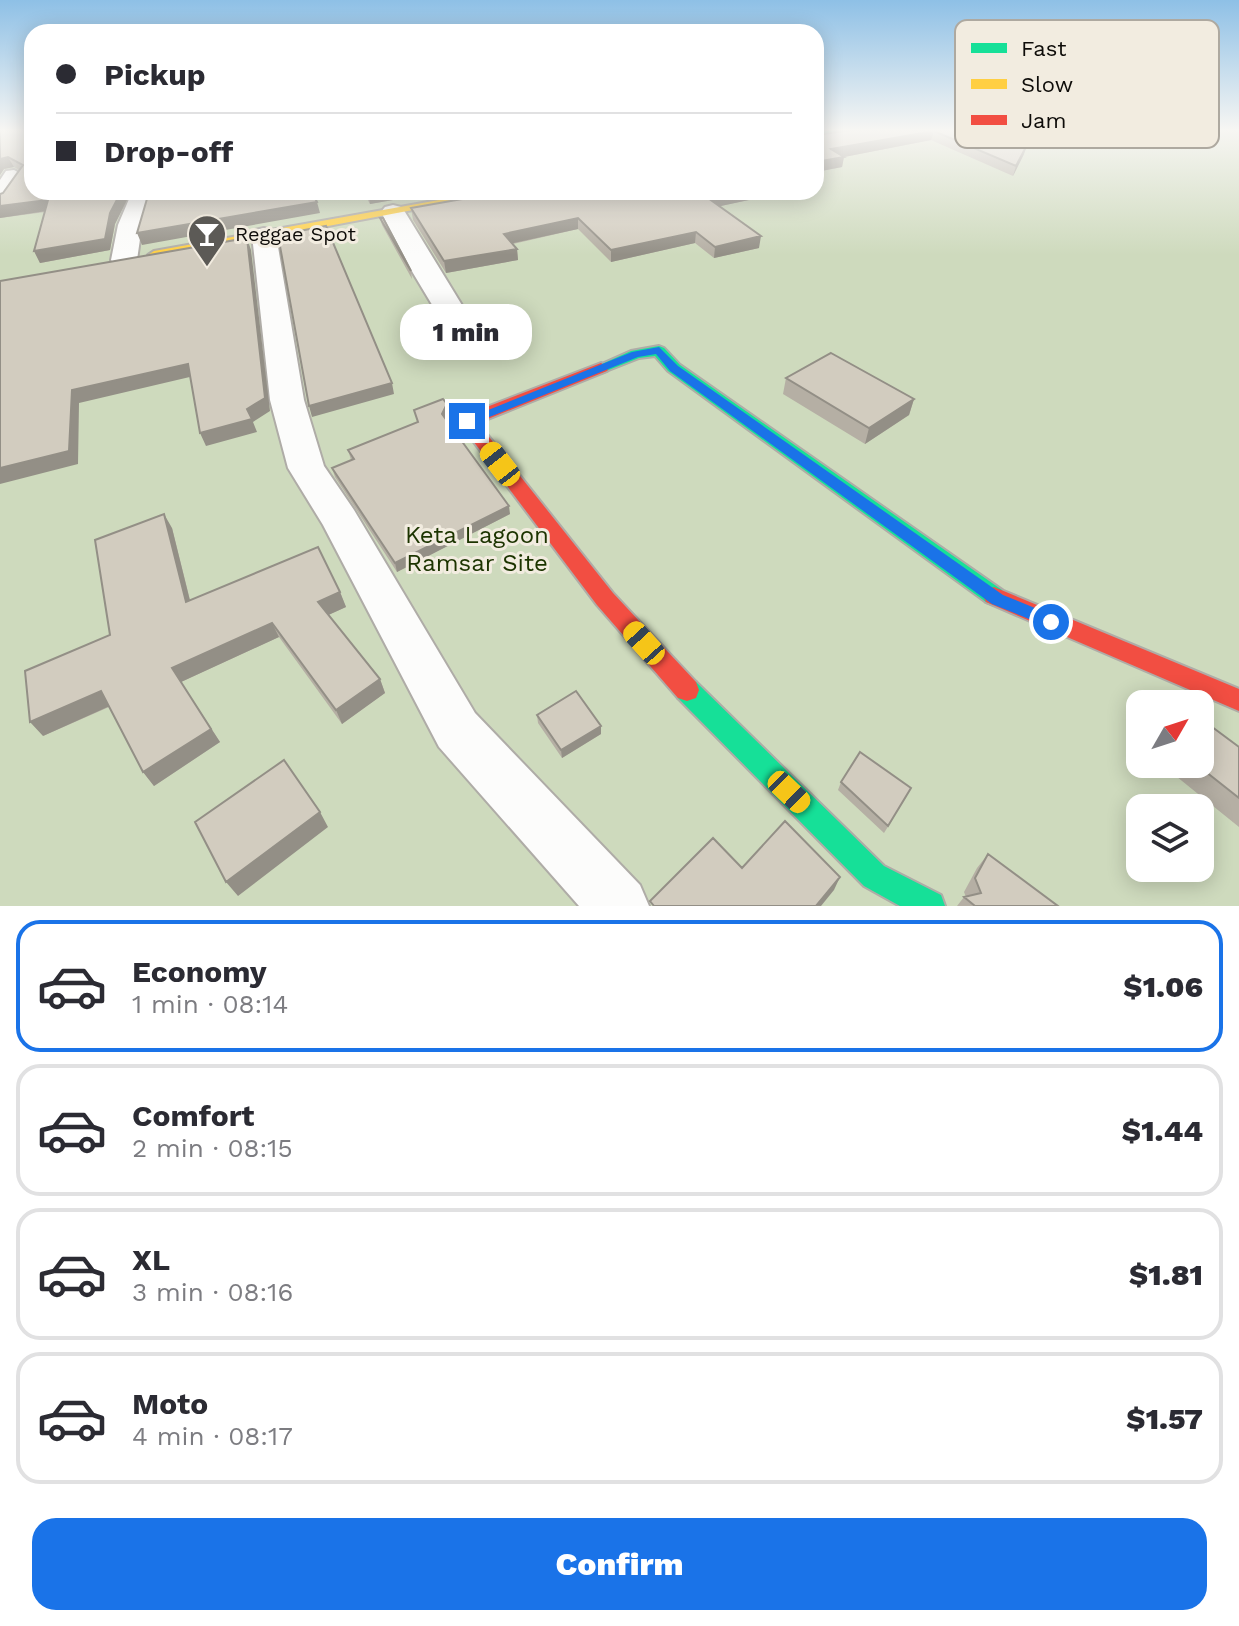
<!DOCTYPE html>
<html lang="en">
<head>
<meta charset="utf-8">
<style>
	:root { --surface:#fff; --page:#f2f2f3; --text:#2b2b33; --muted:#7c7c81; --line:#e1e1e2; --accent:#1a73e8 }
	body { margin:0; font-family:"Work Sans",sans-serif; background:var(--page); color:var(--text); height:100vh; display:flex; flex-direction:column; font-size:30px; white-space:nowrap }
	* { box-sizing:border-box; margin:0 }
	p { font-size:26px; color:var(--muted) }
	.icon { flex:none; width:44px; height:44px; fill:none; stroke:currentColor; stroke-width:2; stroke-linecap:round; stroke-linejoin:round }
	.map { position:relative; height:906px; overflow:hidden }
	.drawer { display:flex; flex-direction:column; background:var(--surface); flex:1 }
	.drawer>* { flex:none }
	.top-card { position:absolute; left:24px; top:24px; width:800px; height:176px; border-radius:24px; box-shadow:0 4px 20px #0003; display:grid; align-content:center; height:176px; padding:0 32px; background:var(--surface) }
	.needle { width:52px; rotate:51deg }
	.controls { position:absolute; left:1126px; top:690px; display:grid; gap:16px }
	.controls a { display:grid; place-items:center; width:88px; height:88px; border-radius:16px; background:var(--surface); box-shadow:0 4px 20px #0003; font-size:40px }
	.end { position:absolute; width:36px; height:36px; margin:-18px; border:10px solid #1a73e8; background:#fff; box-shadow:0 0 0 4px #fff }
	.from { border-radius:50% }
	.bubble { position:absolute; height:56px; border-radius:24px; background:var(--surface); box-shadow:0 4px 20px #0003; font-size:26px; font-weight:800; line-height:56px; text-align:center }
	.car { position:absolute; width:24px; height:48px; margin:-24px -12px; border-radius:10px; box-shadow:0 0 6px 2px #0007; background:linear-gradient(#f5c518 24%,#345 0 40%,#f5c518 0 76%,#345 0 86%,#f5c518 0) }
	.top-card b { display:flex; align-items:center; gap:28px; height:76px; font-size:30px }
	.top-card b+b { border-top:2px solid var(--line) }
	.top-card i { width:20px; height:20px; background:var(--text) }
	ul { padding:14px 0 0; list-style:none }
	li { display:flex; align-items:center; gap:24px; height:132px; margin:0 16px 12px; padding:0 16px; border:4px solid var(--line); border-radius:24px }
	li div { flex:1 }
	li b { display:block; font-size:30px }
	li em { font-style:normal; font-weight:800 }
	li.active { border-color:var(--accent) }
	li>.icon { width:72px; height:72px; stroke-width:1.5 }
	.action { display:flex; gap:16px; margin-top:auto; padding:16px 32px }
	.action a { flex:1; height:92px; border-radius:24px; background:var(--accent); color:#fff; font-size:32px; font-weight:800; line-height:92px; text-align:center }
	.map>svg:first-child { display:block }
</style>
</head>
<body>
<div class="map">
<svg width="1239" height="906" viewBox="0 0 1239 906">
	<rect width="100%" height="100%" fill="#eeebe4"/>
	<path fill="#cedabd" fill-rule="evenodd" d="M0,129L32,192H816V129H1239V906H0ZM1140,704H1200V764H1140ZM1140,808H1200V868H1140Z"/>
	<g fill="none" stroke-linecap="round" stroke-linejoin="round">
		<defs>
			<path id="street" d="M14,170L25,176L8,201L0,203V180L6,171Z
				M132,192H154L142,225L137,260L133,265H115L111,260L118,225Z
				M393,205L401,207L405,212L479,333L474,339L464,342L454,339L449,333L413,273L381,212L385,207Z
				M264,228L273,230L276,235L304,400L324,466L354,510L475,713L640,885L649,906H579L439,747L323,525L288,468L270,400L252,235L255,230Z"/>
			<path id="fast" d="M838,129H858L816,138V132Z
				M659,346L664,348L680,365L1002,590L1005,596L1002,602L994,605L986,602L668,371L655,356L639,358L601,373L593,368L631,351Z
				M687,679L696,682L884,866L941,895L945,906H900L864,886L678,698L675,690L678,682Z"/>
			<path id="slow" d="M484,192H508L154,259L148,255L154,251Z"/>
			<path id="jam" d="M601,363L609,368L607,371L478,423L613,593L696,682L699,690L696,698L687,701L678,698L597,605L458,421L461,417Z
				M994,587L1239,689V711L986,602L983,596L986,590Z"/>
		</defs>
		<use href="#street" stroke="#afaca7" stroke-width="4"/>
		<use href="#fast" stroke="#afaca7" stroke-width="4"/>
		<use href="#slow" stroke="#afaca7" stroke-width="4"/>
		<use href="#jam" stroke="#afaca7" stroke-width="4"/>
		<use href="#street" fill="#fcfcfb" fill-rule="evenodd"/>
		<use href="#fast" fill="#16e098" fill-rule="evenodd"/>
		<use href="#slow" fill="#ffcf43" fill-rule="evenodd"/>
		<use href="#jam" fill="#f24e42" fill-rule="evenodd"/>
	</g>
	<path fill="#b5afa4" d="M0,129H32V192H131L115,224L110,250L40,263L34,251L45,212L0,218V194L3,193L19,170L14,167L4,169L0,175Z
		M998,129L1024,154L1013,176L931,140L844,157L842,167L816,172V133L818,135Z
		M363,192H439L370,204Z
		M502,192H786L720,206L759,248L714,258L695,243L611,262L578,229L513,244L517,249L518,260L446,273L413,220L411,208Z
		M380,218L411,271L412,279L382,225Z
		M786,378L914,399L909,415L865,444L783,394Z
		M414,410L448,412L445,419L510,514L397,572L335,477L332,468L351,460L348,450L418,423Z
		M172,528L190,600L340,592L346,607L328,615L380,679L385,693L342,724L279,637L181,682L220,742L154,786L143,772L109,707L43,736L110,635Z
		M537,715L601,734L562,758L538,723Z
		M1140,736V746L1135,742Z
		M1239,747V827L1161,764H1200Z
		M841,782L907,796L884,833L838,790Z
		M988,854L1058,906H957L964,897H966L964,892L977,868Z"/>
	<path fill="#938f86" d="M934,131L931,140L844,157L842,167L816,172V162L831,149Z
		M1027,145L1024,154L1013,176L1016,166Z
		M8,157L14,167L4,169L0,175V159Z
		M121,192H131L115,224L110,250L40,263L34,251L110,213Z
		M376,192H439L370,204L368,193Z
		M737,192H786L707,209L708,198Z
		M48,200L53,210L0,218V206Z
		M317,202L320,213L142,245L137,233Z
		M578,218V229L505,245L504,234Z
		M696,232L695,243L611,262V250Z
		M761,236L759,248L714,258L715,247Z
		M247,238L251,250L270,411L253,422L257,432L206,446L200,433L247,409Z
		M517,249L518,260L446,273L444,261Z
		M188,364L194,376L79,403L78,464L0,484V468L72,390Z
		M392,383L394,394L312,417L309,406Z
		M914,399L909,415L865,444L869,428Z
		M447,404L448,412L444,423L442,414Z
		M509,506L510,514L397,572L395,563Z
		M164,514L172,528L194,617L186,602Z
		M340,592L346,607L324,617L318,602Z
		M272,623L279,637L181,682L220,742L154,786L143,772L172,668Z
		M380,679L385,693L342,724L336,710Z
		M101,691L112,705L43,736L30,722Z
		M601,726V734L562,758L561,750Z
		M320,812L328,827L238,896L226,882Z
		M840,877L834,890L821,906H816Z"/>
	<path fill="#d2ccbf" stroke="#938f86" stroke-width="2" d="M0,129H32V192H121L110,213L105,239L34,251L48,200L0,206V194L3,193L23,165L8,157L0,159Z
		M856,129H998L1027,145L1016,166L934,131L831,149L844,157L816,162V133L818,135Z
		M149,192H312L317,202L137,233Z
		M502,192H737L708,198L761,236L715,247L696,232L611,250L578,218L504,234L517,249L444,261L411,208Z
		M380,218H383L411,271Z
		M326,226L392,383L309,406L278,235Z
		M247,238L265,398L247,409L252,419L200,433L188,364L72,390L69,451L0,468V281Z
		M831,353L914,399L869,428L786,378Z
		M443,399L447,404L442,414L509,506L395,563L332,468L354,459L348,450L418,422L414,410Z
		M164,514L186,602L318,547L340,592L318,602L380,679L336,710L272,623L172,668L211,729L143,772L101,691L30,722L25,671L110,635L95,540Z
		M576,691L601,726L561,750L537,715Z
		M1200,718L1239,747V798L1196,764H1200Z
		M860,752L911,788L888,826L841,782Z
		M284,760L320,812L226,882L195,822Z
		M785,821L840,877L816,906H654L650,901L713,838L742,868Z
		M988,854L1058,906H975L964,897L981,893L975,878Z"/>
	<linearGradient id="sky" x2="0" y2="1"><stop stop-color="#8ec0e6"/><stop offset="0.51" stop-color="#f7f6f3"/><stop offset="1" stop-color="#f7f6f3" stop-opacity="0"/></linearGradient>
	<rect width="1239" height="255" fill="url(#sky)"/>
	<path fill="#1a73e8" d="M659,347L678,366L1003,595L1057,617V626H1046L992,604L670,371L656,354L638,357L472,424L461,421L632,352Z"/>
	<defs>
		<symbol id="bar-pin" viewBox="-11 -11 22 30"><path d="M0 17L-7.5 6A9.5 9.5 0 1 1 7.5 6Z" fill="#5c5a56" stroke="#f2ece0"/><path d="M-6-5H6L.8 .8V4.5H3.5V6h-7V4.5H-.8V.8Z" fill="#fff"/></symbol>
	</defs>
	<g fill-rule="evenodd">
		<use href="#bar-pin" x="185" y="212" width="44" height="60"/>
	</g>
	<g text-anchor="middle" dominant-baseline="central" stroke-width="6" stroke-linejoin="round" paint-order="stroke">
		<g font-size="20" fill="#0e0c09" stroke="#f2ece0" text-anchor="start">
			<text x="235" y="234">Reggae Spot</text>
		</g>
		<g font-size="24" fill="#1c3400" stroke="#f2ece0">
			<text x="477" y="535">Keta Lagoon<tspan x="477" dy="28">Ramsar Site</tspan></text>
		</g>
	</g>
	<rect x="955" y="20" width="264" height="128" rx="12" fill="#f2ece0" stroke="#aea9a0" stroke-width="2"/>
	<rect x="971" y="43" width="36" height="10" fill="#16e098"/>
	<rect x="971" y="79" width="36" height="10" fill="#ffcf43"/>
	<rect x="971" y="115" width="36" height="10" fill="#f24e42"/>
	<g font-size="22" fill="#0e0c09">
		<text x="1021" y="56">Fast</text>
		<text x="1021" y="92">Slow</text>
		<text x="1021" y="128">Jam</text>
	</g>
</svg>
<div class="controls">
<a><svg class="needle" viewBox="-14 -14 28 28"><path d="M0-13l5 13h-10z" fill="#e53935"/><path d="M0 13l5-13h-10z" fill="#7c7c81"/></svg></a>
<a><svg class="icon" aria-label="layers" viewBox="0 0 24 24"><path d="M12 4l9 5-9 5-9-5zM3 14l9 5 9-5"/></svg></a>
</div>
<i class="end from" style="left:1051px;top:622px"></i>
<i class="end" style="left:467px;top:421px"></i>
<div class="bubble" style="left:400px;top:304px;width:132px">1 min</div>
<i class="car" style="left:500px;top:464px;rotate:322deg"></i>
<i class="car" style="left:644px;top:643px;rotate:318deg"></i>
<i class="car" style="left:789px;top:792px;rotate:134deg"></i>
<div class="top-card">
<b><i class="from"></i>Pickup</b>
<b><i></i>Drop-off</b>
</div>
</div>
<section class="drawer">
<ul>
<li class="active"><svg class="icon" aria-label="car" viewBox="0 0 24 24"><path d="M5 17H2v-5l4-1 3-4h7l3 4 3 1v5h-3M9 17h6M6 11h13"/><circle cx="7" cy="17" r="2"/><circle cx="17" cy="17" r="2"/></svg><div><b>Economy</b><p>1 min · 08:14</p></div><em>$1.06</em></li>
<li><svg class="icon" aria-label="car" viewBox="0 0 24 24"><path d="M5 17H2v-5l4-1 3-4h7l3 4 3 1v5h-3M9 17h6M6 11h13"/><circle cx="7" cy="17" r="2"/><circle cx="17" cy="17" r="2"/></svg><div><b>Comfort</b><p>2 min · 08:15</p></div><em>$1.44</em></li>
<li><svg class="icon" aria-label="car" viewBox="0 0 24 24"><path d="M5 17H2v-5l4-1 3-4h7l3 4 3 1v5h-3M9 17h6M6 11h13"/><circle cx="7" cy="17" r="2"/><circle cx="17" cy="17" r="2"/></svg><div><b>XL</b><p>3 min · 08:16</p></div><em>$1.81</em></li>
<li><svg class="icon" aria-label="car" viewBox="0 0 24 24"><path d="M5 17H2v-5l4-1 3-4h7l3 4 3 1v5h-3M9 17h6M6 11h13"/><circle cx="7" cy="17" r="2"/><circle cx="17" cy="17" r="2"/></svg><div><b>Moto</b><p>4 min · 08:17</p></div><em>$1.57</em></li>
</ul>
<div class="action"><a>Confirm</a></div>
</section>
</body>
</html>
